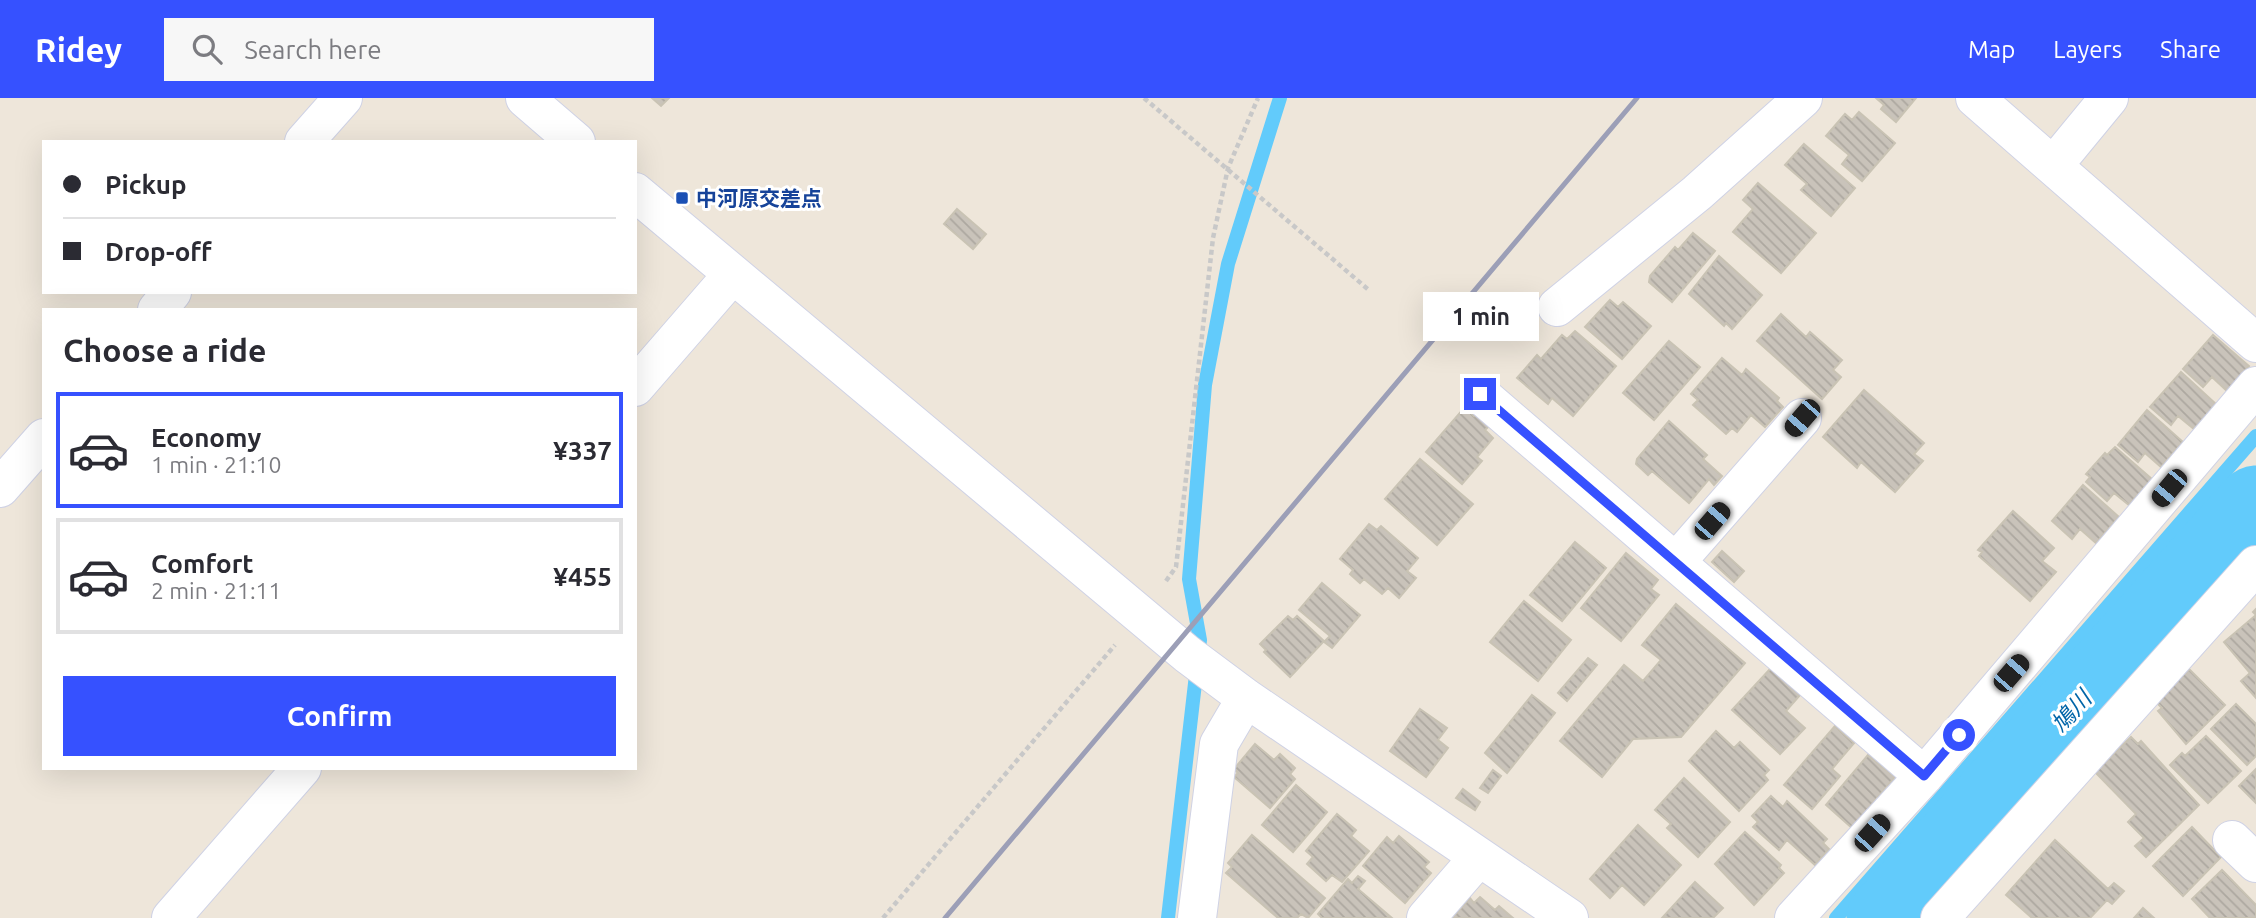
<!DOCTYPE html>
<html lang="en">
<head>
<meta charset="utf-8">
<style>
	:root { --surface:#fff; --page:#f7f7f7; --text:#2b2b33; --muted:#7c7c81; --line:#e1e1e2; --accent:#3651ff }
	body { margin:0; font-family:Ubuntu,"Noto Sans JP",sans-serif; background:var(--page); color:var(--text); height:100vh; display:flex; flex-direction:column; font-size:26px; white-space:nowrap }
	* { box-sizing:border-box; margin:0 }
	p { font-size:23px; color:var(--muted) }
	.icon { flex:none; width:38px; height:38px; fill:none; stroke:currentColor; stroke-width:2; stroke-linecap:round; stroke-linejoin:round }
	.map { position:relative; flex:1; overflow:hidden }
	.sheet { position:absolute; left:42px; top:210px; width:595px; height:462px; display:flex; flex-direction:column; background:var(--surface); border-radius:0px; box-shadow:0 7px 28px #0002 }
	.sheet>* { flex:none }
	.top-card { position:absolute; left:42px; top:42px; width:595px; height:154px; border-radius:0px; box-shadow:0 7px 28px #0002; display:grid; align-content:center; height:154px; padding:0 21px; background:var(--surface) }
	.end { position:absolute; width:32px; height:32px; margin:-16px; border:9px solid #3651ff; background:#fff; box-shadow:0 0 0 4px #fff }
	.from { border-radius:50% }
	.bubble { position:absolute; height:49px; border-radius:0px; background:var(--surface); box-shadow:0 7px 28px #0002; font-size:23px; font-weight:700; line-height:49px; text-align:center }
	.car { position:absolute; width:21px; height:42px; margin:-21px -10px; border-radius:9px; box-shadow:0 0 5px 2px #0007; background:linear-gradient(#222 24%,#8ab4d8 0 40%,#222 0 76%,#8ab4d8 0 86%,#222 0) }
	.top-card b { display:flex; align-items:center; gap:24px; height:66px; font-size:26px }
	.top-card b+b { border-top:2px solid var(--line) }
	.top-card i { width:18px; height:18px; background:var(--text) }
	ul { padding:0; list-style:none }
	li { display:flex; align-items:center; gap:21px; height:116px; margin:0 14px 10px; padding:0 7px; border:4px solid var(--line); border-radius:0px }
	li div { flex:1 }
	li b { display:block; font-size:26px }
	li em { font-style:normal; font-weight:700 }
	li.current { border-color:var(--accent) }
	li>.icon { width:63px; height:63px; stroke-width:1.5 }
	h2 { padding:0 21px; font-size:32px; line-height:84px }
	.primary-button { display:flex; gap:14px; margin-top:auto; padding:14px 21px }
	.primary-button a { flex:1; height:80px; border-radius:0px; background:var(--accent); color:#fff; font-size:28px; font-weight:700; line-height:80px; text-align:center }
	header { display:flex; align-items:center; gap:42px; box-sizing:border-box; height:98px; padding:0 35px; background:var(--accent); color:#fff }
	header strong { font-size:33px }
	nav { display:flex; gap:38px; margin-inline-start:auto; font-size:24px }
	.search { width:490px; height:63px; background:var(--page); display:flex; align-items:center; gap:18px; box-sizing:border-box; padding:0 24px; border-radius:0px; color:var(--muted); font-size:26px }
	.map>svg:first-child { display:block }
</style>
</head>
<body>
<header>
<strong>Ridey</strong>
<div class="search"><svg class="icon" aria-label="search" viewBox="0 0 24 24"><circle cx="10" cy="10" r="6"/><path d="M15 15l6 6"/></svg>Search here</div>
<nav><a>Map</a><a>Layers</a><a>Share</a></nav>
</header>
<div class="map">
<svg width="2256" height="820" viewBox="0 0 2256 820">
	<defs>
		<pattern id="building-back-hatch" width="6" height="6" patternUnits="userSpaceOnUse" patternTransform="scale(1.75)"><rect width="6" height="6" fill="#c9c3ba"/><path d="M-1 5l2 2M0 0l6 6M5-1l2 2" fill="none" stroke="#ada8a0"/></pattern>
	</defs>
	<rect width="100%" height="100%" fill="#eee6da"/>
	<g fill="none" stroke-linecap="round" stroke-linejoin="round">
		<path stroke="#62cbfb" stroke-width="14" d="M1168,820L1200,542L1189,481L1205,287L1228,166L1280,0
			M1836,820L2256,338"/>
		<path stroke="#62cbfb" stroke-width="79" d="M1886,820L2256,407"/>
	</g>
	<path fill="url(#building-back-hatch)" stroke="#c9c3b4" stroke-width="2" d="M652,0H669L661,8Z
		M1876,0H1916L1896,24L1881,11L1884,7Z
		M1859,14L1895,45L1862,83L1842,66L1849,57L1826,38L1845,16L1852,22Z
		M1804,46L1855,90L1831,118L1801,92L1807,86L1785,67Z
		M1758,85L1816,135L1781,175L1733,134L1753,111L1743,102Z
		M957,111L986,136L973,151L944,126Z
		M1693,135L1715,153L1672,204L1649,184L1650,178L1675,149L1678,152Z
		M1719,158L1762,197L1732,231L1726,225L1724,228L1689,196Z
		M1610,202L1618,209L1623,204L1651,228L1622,261L1585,229Z
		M1781,216L1806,239L1810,234L1842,262L1833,272L1841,279L1822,301L1757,243Z
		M1575,233L1616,268L1573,318L1552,300L1548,306L1517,280L1537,257L1541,261L1562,237L1567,241Z
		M2213,237L2249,268L2227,293L2212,279L2203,289L2183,271Z
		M1669,243L1700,269L1654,322L1623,295Z
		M1722,260L1742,277L1746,271L1779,300L1777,303L1783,309L1765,329L1751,317L1737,334L1732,330L1726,336L1693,307L1698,302L1691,296Z
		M2181,274L2216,306L2194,331L2178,318L2171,327L2150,309Z
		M1864,292L1924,345L1914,356L1923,363L1895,394L1861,364L1857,370L1823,339Z
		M1465,309L1474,318L1478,313L1492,325L1485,332L1493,340L1477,359L1482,363L1462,386L1426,354Z
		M2147,312L2183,344L2161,369L2145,355L2138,364L2118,347Z
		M1669,323L1707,357L1703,361L1722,378L1714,387L1709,381L1689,405L1652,373L1648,377L1636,366L1637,361Z
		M2115,349L2152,381L2129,407L2114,395L2107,403L2086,384L2090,379L2086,376L2105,355L2107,357Z
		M1420,361L1473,406L1437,447L1385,401Z
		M2083,387L2119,419L2096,445L2080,431L2072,441L2052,423Z
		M2013,413L2054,450L2042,463L2056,474L2030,503L1979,458L1982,454L1978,452Z
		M1369,426L1377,432L1381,428L1418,460L1407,473L1416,480L1399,500L1388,490L1382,496L1364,481L1360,485L1350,476L1353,472L1340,461Z
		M1575,444L1606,470L1562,523L1530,497Z
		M1722,453L1744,473L1734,484L1712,464Z
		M1626,455L1658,482L1651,491L1659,497L1621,543L1581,510Z
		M1322,485L1360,517L1332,550L1324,544L1330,538L1299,512Z
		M1524,503L1571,542L1538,583L1490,544Z
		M1676,506L1745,565L1681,639L1633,641L1602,679L1560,643L1624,567L1643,583L1661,562L1642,547Z
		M2256,511V600L2241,583L2250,575L2224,544L2256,517L2253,514Z
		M1288,518L1293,522L1297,518L1324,543L1290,579L1264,554L1266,552L1260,546Z
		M1588,560L1597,567L1567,603L1558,595Z
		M1771,570L1800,597L1786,613L1805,630L1780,656L1732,612Z
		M2189,571L2225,607L2186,646L2158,613L2162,610L2156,604Z
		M1532,597L1555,615L1507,675L1485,655Z
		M2236,606L2256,626V658L2247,667L2211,631Z
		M1420,611L1447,630L1438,642L1448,650L1426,679L1390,653Z
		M1835,628L1854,645L1832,671L1840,678L1812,711L1784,687Z
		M1716,633L1734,650L1740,644L1769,672L1764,677L1768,682L1739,713L1689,663Z
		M2206,638L2241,673L2208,705L2170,667L2182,655L2185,658Z
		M2131,639L2138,646L2141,643L2199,707L2146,759L2135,748L2144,740L2128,724L2136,716L2095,674Z
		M1255,646L1274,662L1280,656L1295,670L1290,676L1295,681L1270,710L1234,679L1238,675L1234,671Z
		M1868,657L1895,679L1852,730L1826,707Z
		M2256,671V705L2239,688Z
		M1493,672L1501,678L1488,695L1480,690Z
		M1684,680L1730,724L1698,759L1667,730L1671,726L1655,712Z
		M1296,687L1327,714L1293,754L1262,727Z
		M1463,691L1480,704L1475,712L1456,700Z
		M1771,698L1783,709L1787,703L1827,741L1823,745L1829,751L1815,767L1787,742L1779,752L1753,729L1758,724L1752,718Z
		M1337,716L1356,732L1351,738L1369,753L1342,784L1332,777L1326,783L1307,766L1313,759L1306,753Z
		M1638,727L1681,767L1644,807L1622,787L1610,800L1590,781Z
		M2192,729L2221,759L2183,798L2153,768Z
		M1745,734L1781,767L1779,770L1784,775L1754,807L1715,766Z
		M1252,737L1325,800L1308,820L1301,816L1297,820H1278L1226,775L1232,769L1228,765Z
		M1399,738L1429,764L1424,769L1431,775L1405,805L1363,768L1387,739L1393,745Z
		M2055,742L2108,791L2114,785L2124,793L2112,806L2107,802L2090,820H2032L2006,797Z
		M2222,772L2256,807V820H2210L2192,801Z
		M1358,778L1365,783L1358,791L1392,820H1322L1318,816L1348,781L1352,785Z
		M1695,784L1723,810L1713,820H1662Z
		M1480,799L1495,812L1499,808L1513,820H1452L1470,800L1474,805Z
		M2143,810L2154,820H2134Z"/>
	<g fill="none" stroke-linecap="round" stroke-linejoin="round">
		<defs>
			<path id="minor" d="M525,0L576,44
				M1975,0L2256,245
				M304,44L343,0
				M2053,68L2109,0
				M635,94L1187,556L1246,600L1569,820
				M1557,209L1697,95L1803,0
				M157,212L172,194
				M635,289L733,176
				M1480,296L1924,678
				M0,390L44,340
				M1676,464L1802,320
				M2232,742L2256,765
				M171,820L302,670
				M1197,820L1219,646L1246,600
				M1426,820L1479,759
				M1794,820L1924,678L2256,288
				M1940,820L2256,467"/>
		</defs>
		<use href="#minor" stroke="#cfd2e5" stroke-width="40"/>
		<path stroke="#c8c8c8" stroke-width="4.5" stroke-dasharray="5 3.5" stroke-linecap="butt" d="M1144,0L1370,193
			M1166,483L1176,469L1213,140L1228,70L1258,0
			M883,820L1115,547"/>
		<use href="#minor" stroke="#fff" stroke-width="38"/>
		<path stroke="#9c9fb7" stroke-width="5" d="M945,820L1637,0"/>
	</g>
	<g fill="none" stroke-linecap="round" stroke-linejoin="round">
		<path stroke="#3651ff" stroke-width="9" d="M1480,296L1924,678L1959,637"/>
	</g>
	<rect fill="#1a4fb4" stroke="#fff" stroke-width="2.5" x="675" y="93" width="14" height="14" rx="3.5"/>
	<g text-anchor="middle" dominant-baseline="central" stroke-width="6" stroke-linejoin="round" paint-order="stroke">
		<g font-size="21" font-weight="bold" fill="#164399" stroke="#fff" text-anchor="start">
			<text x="696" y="100">中河原交差点</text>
		</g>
		<g font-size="23" font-style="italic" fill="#0065a8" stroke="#fff">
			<text transform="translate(2071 613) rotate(-48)">鳩川</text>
		</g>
	</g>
</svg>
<i class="end from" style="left:1959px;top:637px"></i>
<i class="end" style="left:1480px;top:296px"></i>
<div class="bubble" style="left:1423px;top:194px;width:116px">1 min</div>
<i class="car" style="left:1802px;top:320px;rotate:221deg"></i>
<i class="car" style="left:2169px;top:390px;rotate:220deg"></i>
<i class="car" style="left:1712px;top:423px;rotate:41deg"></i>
<i class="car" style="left:2011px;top:575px;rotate:41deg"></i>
<i class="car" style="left:1872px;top:735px;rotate:42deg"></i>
<div class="top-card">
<b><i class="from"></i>Pickup</b>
<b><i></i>Drop-off</b>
</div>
<section class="sheet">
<h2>Choose a ride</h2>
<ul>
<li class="current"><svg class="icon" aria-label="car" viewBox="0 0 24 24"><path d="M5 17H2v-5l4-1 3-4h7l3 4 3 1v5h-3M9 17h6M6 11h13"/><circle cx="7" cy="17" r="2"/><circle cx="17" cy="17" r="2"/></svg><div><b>Economy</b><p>1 min · 21:10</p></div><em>¥337</em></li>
<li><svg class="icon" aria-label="car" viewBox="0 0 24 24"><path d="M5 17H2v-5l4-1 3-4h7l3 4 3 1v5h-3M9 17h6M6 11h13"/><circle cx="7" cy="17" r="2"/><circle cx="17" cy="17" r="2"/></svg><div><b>Comfort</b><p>2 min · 21:11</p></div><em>¥455</em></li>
</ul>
<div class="primary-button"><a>Confirm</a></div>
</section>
</div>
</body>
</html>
